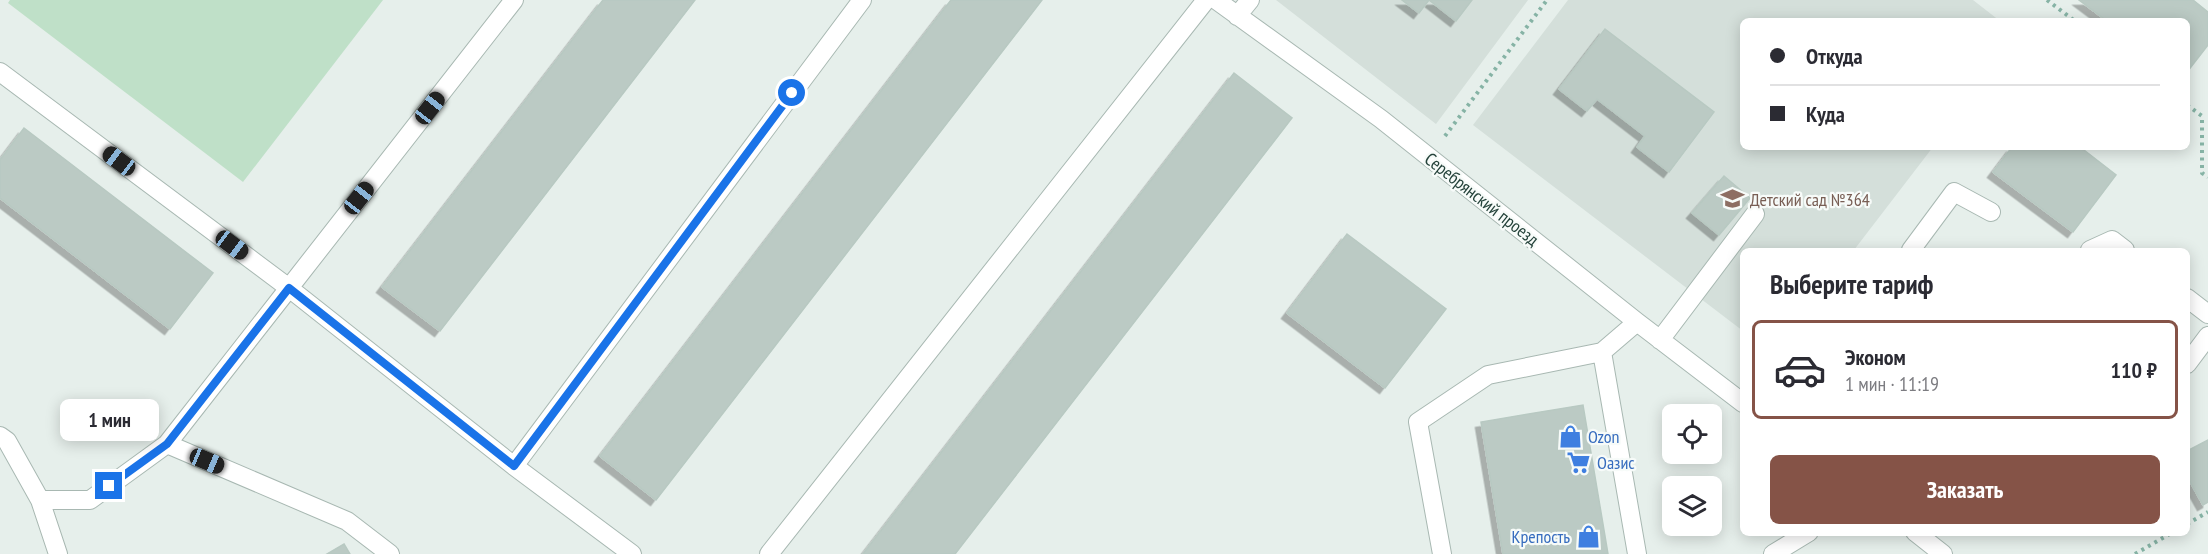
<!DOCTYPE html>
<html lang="ru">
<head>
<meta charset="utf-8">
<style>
	:root { --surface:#fff; --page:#f7f7f7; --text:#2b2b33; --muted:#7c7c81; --line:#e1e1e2; --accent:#855347 }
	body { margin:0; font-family:"PT Sans Narrow",sans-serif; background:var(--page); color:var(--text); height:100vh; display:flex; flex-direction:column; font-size:22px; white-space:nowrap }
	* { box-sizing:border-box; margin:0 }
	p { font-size:20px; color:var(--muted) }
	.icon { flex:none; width:33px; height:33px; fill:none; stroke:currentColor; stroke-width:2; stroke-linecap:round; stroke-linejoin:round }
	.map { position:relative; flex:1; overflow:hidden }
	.sheet { position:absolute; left:1740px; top:248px; width:450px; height:288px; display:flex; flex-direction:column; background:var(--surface); border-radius:9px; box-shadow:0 3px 15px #0003 }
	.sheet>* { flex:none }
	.banner { position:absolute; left:1740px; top:18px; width:450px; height:132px; border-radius:9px; box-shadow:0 3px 15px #0003; display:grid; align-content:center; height:132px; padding:0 30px; background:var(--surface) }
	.tools { position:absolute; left:1662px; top:404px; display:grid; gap:12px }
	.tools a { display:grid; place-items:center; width:60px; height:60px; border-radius:9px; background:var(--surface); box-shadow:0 3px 15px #0003; font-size:30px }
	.end { position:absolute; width:27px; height:27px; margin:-14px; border:8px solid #1a73e8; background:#fff; box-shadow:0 0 0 3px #fff }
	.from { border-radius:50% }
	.bubble { position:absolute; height:42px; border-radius:9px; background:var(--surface); box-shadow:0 3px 15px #0003; font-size:20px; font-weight:600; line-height:42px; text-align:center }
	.car { position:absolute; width:18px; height:36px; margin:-18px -9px; border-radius:8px; box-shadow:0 0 4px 2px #0007; background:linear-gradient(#222 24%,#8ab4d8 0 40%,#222 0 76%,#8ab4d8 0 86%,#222 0) }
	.banner b { display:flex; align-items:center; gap:21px; height:57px; font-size:22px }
	.banner b+b { border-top:2px solid var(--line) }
	.banner i { width:15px; height:15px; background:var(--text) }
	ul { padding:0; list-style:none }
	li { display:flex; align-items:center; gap:18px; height:99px; margin:0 12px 9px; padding:0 18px; border:3px solid transparent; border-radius:9px }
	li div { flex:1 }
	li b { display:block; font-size:22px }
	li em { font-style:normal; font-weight:600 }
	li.on { border-color:var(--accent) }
	li>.icon { width:54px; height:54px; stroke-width:1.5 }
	h2 { padding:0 30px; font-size:27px; line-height:72px }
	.action { display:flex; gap:12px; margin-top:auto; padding:12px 30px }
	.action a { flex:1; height:69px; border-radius:9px; background:var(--accent); color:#fff; font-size:24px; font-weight:600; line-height:69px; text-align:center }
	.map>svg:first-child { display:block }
</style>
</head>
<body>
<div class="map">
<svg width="2208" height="554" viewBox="0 0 2208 554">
	<defs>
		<filter id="shadow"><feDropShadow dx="-5.5" dy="5.5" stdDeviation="0" flood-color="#0004"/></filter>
	</defs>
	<rect width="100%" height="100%" fill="#e6efeb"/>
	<path fill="#d4dfda" d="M1276,0H1528L1436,124Z
		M1568,0H1973L2000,21H1743V147H1933L1854,250H1743V331L1473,125Z"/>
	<path fill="#bfe0c8" d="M10,0H383L243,182L8,3Z"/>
	<path fill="#bbcac4" stroke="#b8c9c2" stroke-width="1.5" filter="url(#shadow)" d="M603,0H695L440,331L382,287Z
		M951,0H1042L656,500L600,456Z
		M1402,0H1472L1456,21L1429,0L1419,13Z
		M2079,0H2193L2208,12V45L2187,72V21H2107Z
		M1605,29L1714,112L1669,172L1637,147L1645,136L1597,99L1587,111L1559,89Z
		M1234,73L1292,118L955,554H863Z
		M24,128L213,273L170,329L0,198V160Z
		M2012,147H2080L2116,175L2073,232L1993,172Z
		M1724,176L1750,198L1719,235L1692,213Z
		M1347,234L1446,309L1385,388L1287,313Z
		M1583,405L1608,554H1503L1481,422Z
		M2208,440V502L2203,505L2187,476V451Z
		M344,544L350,554H327Z"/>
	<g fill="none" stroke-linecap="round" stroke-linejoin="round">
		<defs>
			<path id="minor" d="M514,0L289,288L514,466L632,554
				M1216,0L1381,119L1637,322L1743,403
				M1237,16L1250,0
				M0,72L289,288L167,444L90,500H40
				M1911,250L1954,192L1991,212
				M2090,250L2112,240L2125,250
				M2187,298L2208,314
				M1637,322L1602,352L1637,554
				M1660,340L1755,214
				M2187,364L2208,336
				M0,436L7,441L40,500L58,554
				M167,444L347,521L390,554
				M514,466L862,0
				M1915,532L1943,554
				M769,554L1206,0
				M1442,554L1418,422L1488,375L1602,352
				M1773,554L1809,532"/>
		</defs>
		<use href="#minor" stroke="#a8b8b2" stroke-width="20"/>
		<path stroke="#86b3a5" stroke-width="4" stroke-dasharray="3 4.5" stroke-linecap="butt" d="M2047,0L2075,21
			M2187,105L2202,116V173L2208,177
			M1445,136L1547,0
			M2187,524L2208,512
			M2135,554L2173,532"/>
		<use href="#minor" stroke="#fff" stroke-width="18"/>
	</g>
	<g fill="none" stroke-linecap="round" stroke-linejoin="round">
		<path stroke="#1a73e8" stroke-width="8" d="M109,486L167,444L289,288L514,466L792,93"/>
	</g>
	<defs>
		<symbol id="school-bare" viewBox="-9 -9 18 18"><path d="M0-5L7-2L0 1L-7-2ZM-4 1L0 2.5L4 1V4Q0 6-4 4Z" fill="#8d6e63" stroke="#f7fbf9" stroke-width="2.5" paint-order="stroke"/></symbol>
		<symbol id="shop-bare" viewBox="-9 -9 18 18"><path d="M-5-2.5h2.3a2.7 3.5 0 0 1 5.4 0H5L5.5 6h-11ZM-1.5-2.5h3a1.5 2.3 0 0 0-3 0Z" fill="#3f7fe0" stroke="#f7fbf9" stroke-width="2.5" paint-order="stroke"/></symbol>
		<symbol id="supermarket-bare" viewBox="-9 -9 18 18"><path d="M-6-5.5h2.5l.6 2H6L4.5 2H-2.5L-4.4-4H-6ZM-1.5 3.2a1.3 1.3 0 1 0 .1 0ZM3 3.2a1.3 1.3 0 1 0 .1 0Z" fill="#3f7fe0" stroke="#f7fbf9" stroke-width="2.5" paint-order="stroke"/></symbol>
	</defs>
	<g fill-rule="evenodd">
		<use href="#school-bare" x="1716" y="182" width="33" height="33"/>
		<use href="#shop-bare" x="1554" y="420" width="33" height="33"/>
		<use href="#supermarket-bare" x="1562" y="446" width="33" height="33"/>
		<use href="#shop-bare" x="1572" y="520" width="33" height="33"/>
	</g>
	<g text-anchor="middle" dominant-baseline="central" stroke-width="4.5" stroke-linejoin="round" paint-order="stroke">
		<g font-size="18" fill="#24423a" stroke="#f7fbf9">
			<text transform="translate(1482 199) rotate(38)">Серебрянский проезд</text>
		</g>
		<g font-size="18" fill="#785e54" stroke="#f7fbf9" text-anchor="start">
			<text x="1750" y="199">Детский сад №364</text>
		</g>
		<g font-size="18" fill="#366cbe" stroke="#f7fbf9" text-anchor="start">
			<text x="1588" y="436">Ozon</text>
			<text x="1597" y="462">Оазис</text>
			<text x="1570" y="536" text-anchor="end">Крепость</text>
		</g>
	</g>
</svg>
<div class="tools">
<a><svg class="icon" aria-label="locate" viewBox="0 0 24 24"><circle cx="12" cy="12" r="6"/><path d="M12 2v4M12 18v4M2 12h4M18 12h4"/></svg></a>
<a><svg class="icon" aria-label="layers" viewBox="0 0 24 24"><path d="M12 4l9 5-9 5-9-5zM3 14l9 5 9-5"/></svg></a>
</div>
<i class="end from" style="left:792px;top:93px"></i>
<i class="end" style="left:109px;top:486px"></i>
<div class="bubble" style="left:60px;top:399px;width:99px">1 мин</div>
<i class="car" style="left:430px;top:108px;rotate:38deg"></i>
<i class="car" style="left:119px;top:161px;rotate:307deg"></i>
<i class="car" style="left:359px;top:198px;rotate:38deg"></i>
<i class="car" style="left:232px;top:245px;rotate:127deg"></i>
<i class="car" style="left:207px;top:461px;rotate:113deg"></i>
<div class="banner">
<b><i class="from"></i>Откуда</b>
<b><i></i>Куда</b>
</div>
<section class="sheet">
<h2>Выберите тариф</h2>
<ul>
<li class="on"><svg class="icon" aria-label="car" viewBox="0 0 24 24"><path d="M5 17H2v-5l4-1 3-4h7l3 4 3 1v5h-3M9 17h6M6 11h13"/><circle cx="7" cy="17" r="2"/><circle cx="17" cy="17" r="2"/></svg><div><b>Эконом</b><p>1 мин · 11:19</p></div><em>110 ₽</em></li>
</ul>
<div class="action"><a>Заказать</a></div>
</section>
</div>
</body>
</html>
